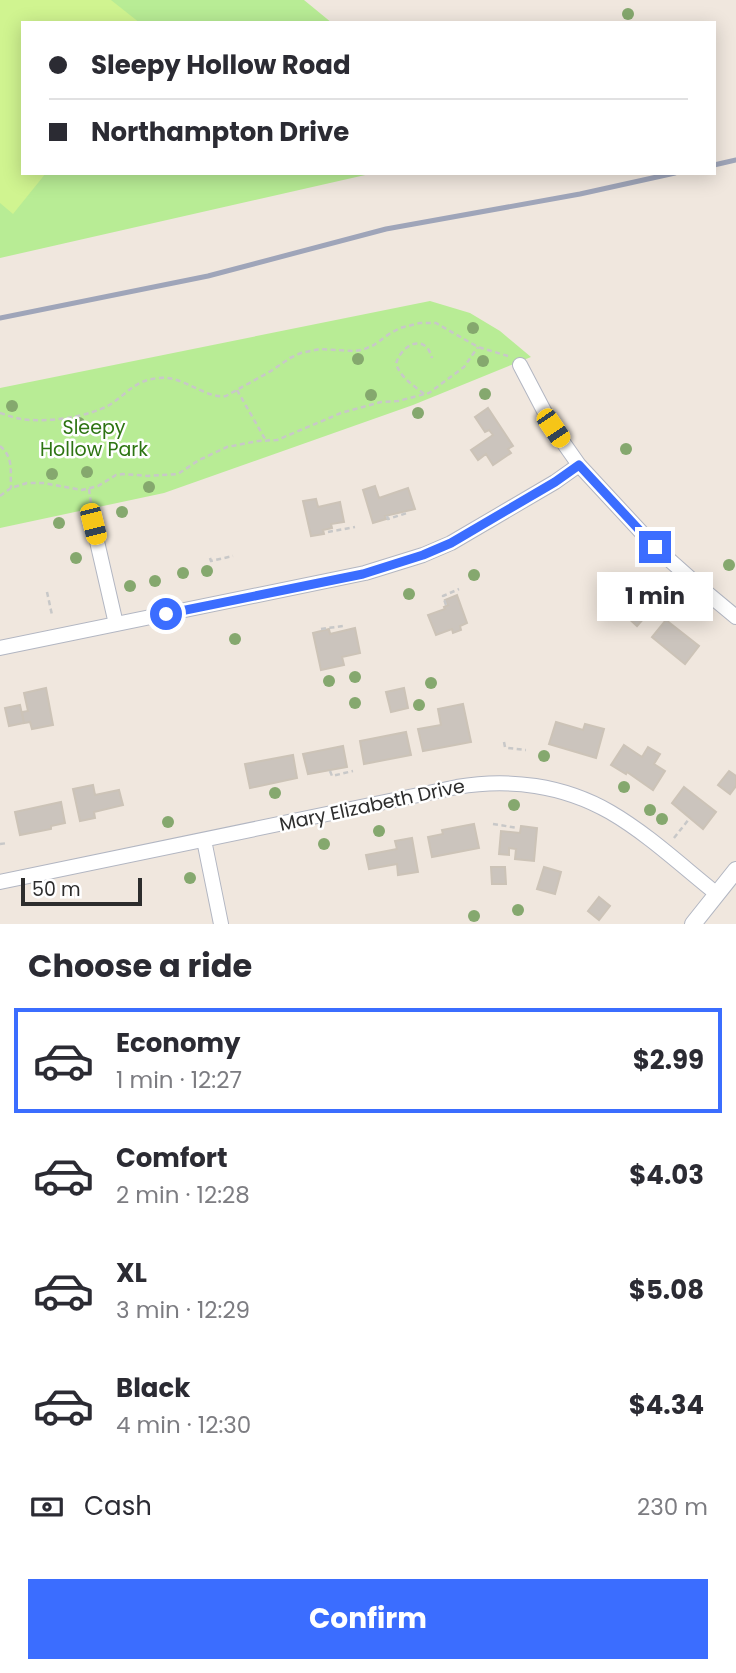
<!DOCTYPE html>
<html lang="en">
<head>
<meta charset="utf-8">
<style>
	:root { --surface:#fff; --page:#f7f7f7; --text:#2b2b33; --muted:#7c7c81; --line:#e1e1e2; --accent:#3b6dff }
	body { margin:0; font-family:Poppins,sans-serif; background:var(--page); color:var(--text); height:100vh; display:flex; flex-direction:column; font-size:26px; white-space:nowrap }
	* { box-sizing:border-box; margin:0 }
	p { font-size:23px; color:var(--muted) }
	.icon { flex:none; width:38px; height:38px; fill:none; stroke:currentColor; stroke-width:2; stroke-linecap:round; stroke-linejoin:round }
	.map { position:relative; height:924px; overflow:hidden }
	.drawer { display:flex; flex-direction:column; background:var(--surface); flex:1 }
	.drawer>* { flex:none }
	.guide { position:absolute; left:21px; top:21px; width:695px; height:154px; border-radius:0px; box-shadow:0 4px 18px #0003; display:grid; align-content:center; height:154px; padding:0 28px; background:var(--surface) }
	.scale { position:absolute; left:21px; bottom:18px; width:121px; box-sizing:border-box; padding-left:7px; border:4px solid #2d2d2d; border-top:0; font-size:19px; line-height:24px; white-space:nowrap; color:#2d2d2d; -webkit-text-stroke:5px #fff; paint-order:stroke }
	.end { position:absolute; width:32px; height:32px; margin:-16px; border:9px solid #3b6dff; background:#fff; box-shadow:0 0 0 4px #fff }
	.from { border-radius:50% }
	.bubble { position:absolute; height:49px; border-radius:0px; background:var(--surface); box-shadow:0 4px 18px #0003; font-size:23px; font-weight:700; line-height:49px; text-align:center }
	.car { position:absolute; width:21px; height:42px; margin:-21px -10px; border-radius:9px; box-shadow:0 0 5px 2px #0007; background:linear-gradient(#f5c518 24%,#345 0 40%,#f5c518 0 76%,#345 0 86%,#f5c518 0) }
	.guide b { display:flex; align-items:center; gap:24px; height:66px; font-size:26px }
	.guide b+b { border-top:2px solid var(--line) }
	.guide i { width:18px; height:18px; background:var(--text) }
	ul { padding:0; list-style:none }
	li { display:flex; align-items:center; gap:21px; height:105px; margin:0 14px 10px; padding:0 14px; border:4px solid transparent; border-radius:0px }
	li div { flex:1 }
	li b { display:block; font-size:26px }
	li em { font-style:normal; font-weight:700 }
	li.on { border-color:var(--accent) }
	li>.icon { width:63px; height:63px; stroke-width:1.5 }
	h2 { padding:0 28px; font-size:32px; line-height:84px }
	.pay { display:flex; align-items:center; gap:18px; height:77px; padding:0 28px; font-size:26px }
	.pay p { margin-inline-start:auto }
	.action { display:flex; gap:14px; margin-top:auto; padding:14px 28px }
	.action a { flex:1; height:80px; border-radius:0px; background:var(--accent); color:#fff; font-size:28px; font-weight:700; line-height:80px; text-align:center }
	.map>svg:first-child { display:block }
</style>
</head>
<body>
<div class="map">
<svg width="736" height="924" viewBox="0 0 736 924">
	<rect width="100%" height="100%" fill="#f0e7de"/>
	<path fill="#b8ec95" d="M0,0H304L332,23H23V173H374L0,258Z
		M430,301L470,313L500,331L531,357L413,405L164,493L0,528V388Z"/>
	<path fill="#d0f490" d="M0,0H111L140,23H23V173H46L13,214L0,203Z"/>
	<path fill="#cbc4bd" stroke="#ccc3b7" stroke-width="2" d="M488,408L513,446L508,449L511,453L493,465L486,454L478,460L471,450L493,435L489,430L485,432L475,417Z
		M375,486L379,498L408,488L415,509L385,516L386,519L373,523L363,490Z
		M316,499L318,507L340,502L344,522L331,524L332,528L323,530L324,534L311,536L303,501Z
		M618,575L653,608L637,626L601,593Z
		M457,595L467,623L460,626L461,630L453,633L452,629L436,635L428,615L445,609L444,607L448,605L445,600Z
		M666,620L699,646L685,664L652,637Z
		M355,628L360,653L342,657L344,665L321,670L313,633L329,629L330,634Z
		M46,688L53,725L32,729L30,722L24,723L22,712L28,711L24,693Z
		M404,688L408,708L391,712L386,692Z
		M463,704L471,742L423,751L418,729L441,725L438,709Z
		M20,705L24,723L9,726L5,708Z
		M556,722L583,730L585,724L604,729L596,758L549,744Z
		M406,732L411,755L364,764L360,741Z
		M624,745L642,757L648,747L660,754L654,764L665,771L653,790L627,772L626,774L611,765Z
		M343,746L347,767L308,774L303,754Z
		M293,755L297,778L250,788L245,764Z
		M729,771L736,776V786L730,794L718,785Z
		M93,785L95,795L119,790L123,805L94,812L95,818L80,821L73,789Z
		M684,787L716,812L703,829L672,803Z
		M61,802L65,823L51,826V829L20,835L15,812Z
		M474,824L479,848L432,857L428,837L443,834L442,830Z
		M521,826L537,828L534,861L515,859L516,849L509,848V855L499,854L501,831L520,833Z
		M412,838L418,872L398,875L397,864L369,869L366,855L397,849L395,841Z
		M491,867H505L506,884H492Z
		M544,867L561,872L555,894L537,889Z
		M599,897L610,906L599,920L588,911Z"/>
	<g fill="none" stroke-linecap="round" stroke-linejoin="round">
		<defs>
			<path id="minor" d="M520,365L553,428L579,465L655,547L701,588L736,617
				M93,524L116,624
				M0,648L365,573L423,555L451,543L555,482L579,465
				M204,840L221,924
				M0,882L457,787C509,778 563,785 610,812C648,834 683,867 717,894"/>
			<path id="tertiary" d="M693,924L736,870"/>
		</defs>
		<use href="#minor" stroke="#b2b6c2" stroke-width="16"/>
		<use href="#tertiary" stroke="#b2b6c2" stroke-width="18"/>
		<path stroke="#c8c8c8" stroke-width="2.5" stroke-dasharray="5 3.5" stroke-linecap="butt" d="M237,390L265,439
			M424,394C413,385 401,378 396,364C401,345 425,332 432,358
			M0,413C7,415 14,418 21,419C46,423 90,417 111,404C129,392 134,381 158,378C184,375 204,399 226,396L271,371L290,358L301,353L320,349L354,351L362,350L374,345L389,334L400,328L420,323H436L478,347L508,356
			M0,446C14,458 10,471 11,488
			M89,489L92,510
			M0,496L11,488L27,483H43L82,490L98,486L116,475L123,474L148,476L178,474L199,460L227,447L258,441L277,440L341,413L381,402L398,401L429,393L464,367L478,347
			M387,516L388,519L407,513
			M328,532L355,527
			M210,558L211,561L233,556
			M47,592L52,615
			M446,605L443,596L459,589
			M321,629L343,626L344,629
			M504,742L505,747L508,748L526,750
			M330,771L332,776L353,771
			M493,824L518,828
			M674,838L689,819
			M0,844L8,843"/>
		<use href="#minor" stroke="#fff" stroke-width="14"/>
		<use href="#tertiary" stroke="#fff" stroke-width="16"/>
		<path stroke="#9fa5b9" stroke-width="5" d="M714,165L736,160
			M0,318L208,276L386,229L580,194L675,173"/>
	</g>
	<g fill="#85a86e">
		<circle cx="628" cy="14" r="6"/>
		<circle cx="473" cy="328" r="6"/>
		<circle cx="358" cy="359" r="6"/>
		<circle cx="483" cy="361" r="6"/>
		<circle cx="485" cy="394" r="6"/>
		<circle cx="371" cy="395" r="6"/>
		<circle cx="12" cy="406" r="6"/>
		<circle cx="418" cy="413" r="6"/>
		<circle cx="79" cy="423" r="6"/>
		<circle cx="626" cy="449" r="6"/>
		<circle cx="87" cy="472" r="6"/>
		<circle cx="52" cy="474" r="6"/>
		<circle cx="149" cy="487" r="6"/>
		<circle cx="122" cy="512" r="6"/>
		<circle cx="59" cy="523" r="6"/>
		<circle cx="76" cy="558" r="6"/>
		<circle cx="729" cy="565" r="6"/>
		<circle cx="207" cy="571" r="6"/>
		<circle cx="183" cy="573" r="6"/>
		<circle cx="474" cy="575" r="6"/>
		<circle cx="155" cy="581" r="6"/>
		<circle cx="130" cy="586" r="6"/>
		<circle cx="409" cy="594" r="6"/>
		<circle cx="235" cy="639" r="6"/>
		<circle cx="355" cy="677" r="6"/>
		<circle cx="329" cy="681" r="6"/>
		<circle cx="431" cy="683" r="6"/>
		<circle cx="355" cy="703" r="6"/>
		<circle cx="419" cy="705" r="6"/>
		<circle cx="544" cy="756" r="6"/>
		<circle cx="624" cy="787" r="6"/>
		<circle cx="275" cy="793" r="6"/>
		<circle cx="514" cy="805" r="6"/>
		<circle cx="650" cy="810" r="6"/>
		<circle cx="662" cy="819" r="6"/>
		<circle cx="168" cy="822" r="6"/>
		<circle cx="379" cy="831" r="6"/>
		<circle cx="324" cy="844" r="6"/>
		<circle cx="190" cy="878" r="6"/>
		<circle cx="518" cy="910" r="6"/>
		<circle cx="474" cy="916" r="6"/>
	</g>
	<g fill="none" stroke-linecap="round" stroke-linejoin="round">
		<path stroke="#3b6dff" stroke-width="9" d="M166,614L363,574L423,555L451,543L555,482L579,465L655,547"/>
	</g>
	<g text-anchor="middle" dominant-baseline="central" stroke-width="5" stroke-linejoin="round" paint-order="stroke">
		<g font-size="19" fill="#2d7412" stroke="#fff">
			<text x="94" y="427">Sleepy<tspan x="94" dy="22">Hollow Park</tspan></text>
		</g>
		<g font-size="19" fill="#2d2d2d" stroke="#fff">
			<text transform="translate(372 805) rotate(-12)">Mary Elizabeth Drive</text>
		</g>
	</g>
</svg>
<div class="scale">50 m</div>
<i class="end from" style="left:166px;top:614px"></i>
<i class="end" style="left:655px;top:547px"></i>
<div class="bubble" style="left:597px;top:572px;width:116px">1 min</div>
<i class="car" style="left:553px;top:428px;rotate:146deg"></i>
<i class="car" style="left:93px;top:524px;rotate:166deg"></i>
<div class="guide">
<b><i class="from"></i>Sleepy Hollow Road</b>
<b><i></i>Northampton Drive</b>
</div>
</div>
<section class="drawer">
<h2>Choose a ride</h2>
<ul>
<li class="on"><svg class="icon" aria-label="car" viewBox="0 0 24 24"><path d="M5 17H2v-5l4-1 3-4h7l3 4 3 1v5h-3M9 17h6M6 11h13"/><circle cx="7" cy="17" r="2"/><circle cx="17" cy="17" r="2"/></svg><div><b>Economy</b><p>1 min · 12:27</p></div><em>$2.99</em></li>
<li><svg class="icon" aria-label="car" viewBox="0 0 24 24"><path d="M5 17H2v-5l4-1 3-4h7l3 4 3 1v5h-3M9 17h6M6 11h13"/><circle cx="7" cy="17" r="2"/><circle cx="17" cy="17" r="2"/></svg><div><b>Comfort</b><p>2 min · 12:28</p></div><em>$4.03</em></li>
<li><svg class="icon" aria-label="car" viewBox="0 0 24 24"><path d="M5 17H2v-5l4-1 3-4h7l3 4 3 1v5h-3M9 17h6M6 11h13"/><circle cx="7" cy="17" r="2"/><circle cx="17" cy="17" r="2"/></svg><div><b>XL</b><p>3 min · 12:29</p></div><em>$5.08</em></li>
<li><svg class="icon" aria-label="car" viewBox="0 0 24 24"><path d="M5 17H2v-5l4-1 3-4h7l3 4 3 1v5h-3M9 17h6M6 11h13"/><circle cx="7" cy="17" r="2"/><circle cx="17" cy="17" r="2"/></svg><div><b>Black</b><p>4 min · 12:30</p></div><em>$4.34</em></li>
</ul>
<div class="pay"><svg class="icon" aria-label="cash" viewBox="0 0 24 24"><path d="M3 7h18v10H3z"/><circle cx="12" cy="12" r="2"/></svg>Cash<p>230 m</p></div>
<div class="action"><a>Confirm</a></div>
</section>
</body>
</html>
